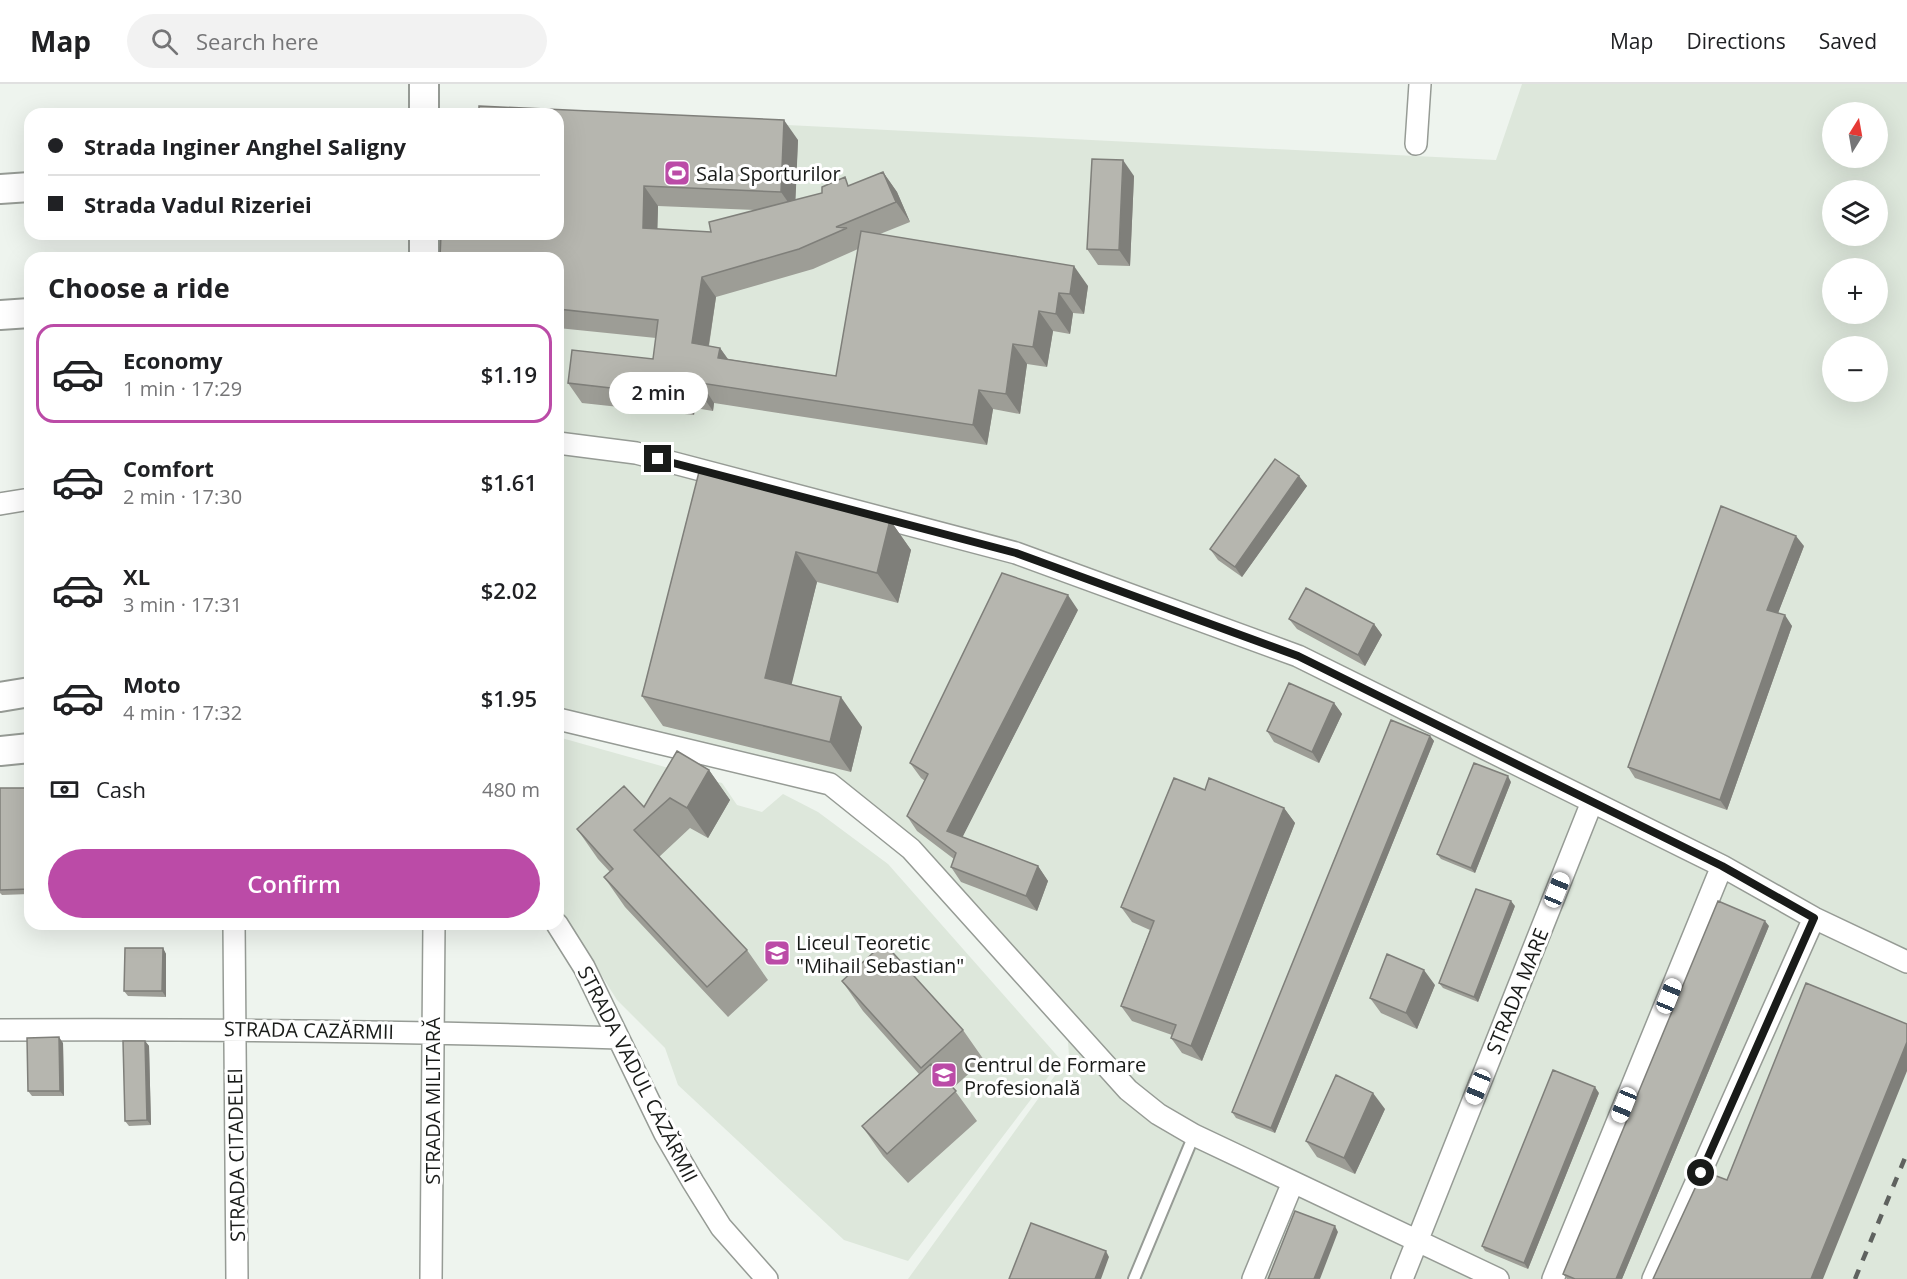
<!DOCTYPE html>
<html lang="en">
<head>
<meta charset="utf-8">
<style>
	:root { --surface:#fff; --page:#f2f2f2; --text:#202124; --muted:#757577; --line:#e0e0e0; --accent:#bb4ba7 }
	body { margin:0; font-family:"Open Sans",sans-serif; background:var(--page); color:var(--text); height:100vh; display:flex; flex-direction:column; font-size:22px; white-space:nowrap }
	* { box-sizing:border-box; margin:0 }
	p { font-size:20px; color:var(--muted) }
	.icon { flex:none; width:33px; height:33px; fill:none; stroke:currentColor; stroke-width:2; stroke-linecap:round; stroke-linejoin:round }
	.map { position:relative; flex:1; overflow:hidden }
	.side { position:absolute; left:24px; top:168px; width:540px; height:678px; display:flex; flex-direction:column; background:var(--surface); border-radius:18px; box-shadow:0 6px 24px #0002 }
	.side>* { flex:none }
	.banner { position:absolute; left:24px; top:24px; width:540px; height:132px; border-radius:18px; box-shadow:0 6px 24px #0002; display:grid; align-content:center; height:132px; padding:0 24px; background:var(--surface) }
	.needle { width:39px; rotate:11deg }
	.controls { position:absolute; left:1822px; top:18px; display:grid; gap:12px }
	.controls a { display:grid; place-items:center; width:66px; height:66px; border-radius:50%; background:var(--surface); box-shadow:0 6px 24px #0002; font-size:30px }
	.end { position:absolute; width:27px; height:27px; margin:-14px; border:8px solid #191b19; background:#fff; box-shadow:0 0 0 3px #fff }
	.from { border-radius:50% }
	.bubble { position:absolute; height:42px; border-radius:21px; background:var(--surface); box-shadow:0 6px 24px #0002; font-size:20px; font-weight:600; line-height:42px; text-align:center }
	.car { position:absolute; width:18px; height:36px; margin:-18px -9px; border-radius:8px; box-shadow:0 0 4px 2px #0007; background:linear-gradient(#fff 24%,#345 0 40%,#fff 0 76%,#345 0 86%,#fff 0) }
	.banner b { display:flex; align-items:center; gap:21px; height:57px; font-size:22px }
	.banner b+b { border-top:2px solid var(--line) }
	.banner i { width:15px; height:15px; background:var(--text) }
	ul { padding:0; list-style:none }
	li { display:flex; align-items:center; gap:18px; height:99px; margin:0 12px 9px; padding:0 12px; border:3px solid transparent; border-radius:18px }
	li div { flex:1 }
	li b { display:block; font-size:22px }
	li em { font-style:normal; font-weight:600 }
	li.on { border-color:var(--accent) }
	li>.icon { width:54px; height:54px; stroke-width:1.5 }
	h2 { padding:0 24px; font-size:27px; line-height:72px }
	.pay { display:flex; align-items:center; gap:15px; height:66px; padding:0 24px; font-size:22px }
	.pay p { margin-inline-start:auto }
	.button { display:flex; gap:12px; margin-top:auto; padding:12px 24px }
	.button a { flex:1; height:69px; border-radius:36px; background:var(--accent); color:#fff; font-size:24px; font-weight:600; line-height:69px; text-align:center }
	header { display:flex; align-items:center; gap:36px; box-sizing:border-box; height:84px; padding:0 30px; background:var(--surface); border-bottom:2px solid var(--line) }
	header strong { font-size:28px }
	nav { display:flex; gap:33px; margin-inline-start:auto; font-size:21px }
	.search { width:420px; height:54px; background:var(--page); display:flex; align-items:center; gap:15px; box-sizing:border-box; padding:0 21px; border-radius:33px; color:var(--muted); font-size:22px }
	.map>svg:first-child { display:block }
</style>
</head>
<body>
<header>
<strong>Map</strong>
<div class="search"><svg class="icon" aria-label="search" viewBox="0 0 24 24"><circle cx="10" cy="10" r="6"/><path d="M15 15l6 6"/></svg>Search here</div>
<nav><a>Map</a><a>Directions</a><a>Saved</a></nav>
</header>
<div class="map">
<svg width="1907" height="1195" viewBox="0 0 1907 1195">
	<rect width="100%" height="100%" fill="#eef4ee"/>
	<path fill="#dde7db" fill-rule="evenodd" d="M1522,0H1907V1195H908L1069,972L1066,928L825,697L558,625V30H443L442,24L1496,76ZM1833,28H1878V74H1833ZM1833,106H1878V152H1833ZM1833,184H1878V230H1833ZM1833,262H1878V308H1833Z
		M558,653L722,699L737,721L762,728L783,710L818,728L888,780L1061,976L908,1177L844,1156L678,1001L665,964L617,916L558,822Z"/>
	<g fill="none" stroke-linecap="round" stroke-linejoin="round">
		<defs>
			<path id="service" d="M1134,1195L1194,1051"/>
			<path id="minor" d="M1416,60L1420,0
				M558,359L636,369L1016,469L1298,572L1722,782L1814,834L1907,878
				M0,420L30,415
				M558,635L830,700L911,765L1128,1006L1158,1030L1194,1051L1498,1195
				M234,840L237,1195
				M557,840L584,883L665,1050L693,1098L721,1143L767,1195
				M0,946C206,945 412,947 618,954
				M431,1195L434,840
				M1253,1195L1293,1098
				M1402,1195L1592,718
				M1553,1195L1722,782
				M1653,1195L1814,834"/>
			<path id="secondary" d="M424,0V30
				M0,105L30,103
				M424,174V150
				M0,231L30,229
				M0,613L30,608
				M0,667L30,664"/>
		</defs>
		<use href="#service" stroke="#969b95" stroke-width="14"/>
		<use href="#minor" stroke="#969b95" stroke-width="24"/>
		<use href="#secondary" stroke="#969b95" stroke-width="32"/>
		<use href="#service" stroke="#fff" stroke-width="10"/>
		<use href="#minor" stroke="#fff" stroke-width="21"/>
		<use href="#secondary" stroke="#fff" stroke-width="28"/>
		<path stroke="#5f625f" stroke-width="4.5" stroke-dasharray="10 10" stroke-linecap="butt" d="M1855,1195L1907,1069"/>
	</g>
	<path fill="#9d9d96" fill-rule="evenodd" d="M558,30L798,56L795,116L851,102L883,88L897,108L910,138L880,150L1088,202L1084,230L1073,229L1070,250L1053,247L1047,283L1027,280L1020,330L993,325L987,361L714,319L713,327L695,324L694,331L582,319L568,299L653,275L656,254L558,244ZM658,122L755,126L711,148L657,145ZM858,165L836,292L728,275L720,264L709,262L716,213L813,185Z
		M1134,92L1130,182L1098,181L1087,165Z
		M699,388L890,436L911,466L898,519L817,498L791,600L862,643L851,688L663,642L642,612Z
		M1299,392L1307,402L1242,493L1218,476L1210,465Z
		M1804,462L1778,529L1792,542L1727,726L1635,694L1628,683Z
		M1078,526L962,753L1038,782L1048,797L1037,827L961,798L951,783L954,775L917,747L907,732L925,697L921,694L910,679Z
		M1289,535L1374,540L1382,551L1365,582L1297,545Z
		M1334,619L1342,630L1319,679L1274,658L1267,647Z
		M1430,652L1434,657L1275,1049L1236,1034L1232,1028Z
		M709,686L730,716L708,754L690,744L659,773L747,866L768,896L728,933L625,823L604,793L610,788L598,775L577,745L644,723Z
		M1511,698L1475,789L1441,775L1437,770Z
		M0,704H30V810L2,811L0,809Z
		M1205,706L1284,724L1295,739L1202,977L1182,969L1171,954L1172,951L1132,937L1121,922L1150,846L1132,838L1121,823Z
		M1515,822L1478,918L1443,904L1439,899Z
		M1769,842L1622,1195H1567L1563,1190Z
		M163,864L166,870V913L128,912L124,907Z
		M842,897L963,946L984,976L953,1004L977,1037L908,1099L883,1072L862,1042L919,990L863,927Z
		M1435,901L1417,945L1381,929L1370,914Z
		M145,957L149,962L151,1041L129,1042L125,1037Z
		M63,959L64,1012H32L28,1007Z
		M1599,1009L1528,1185L1485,1167L1482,1162Z
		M1385,1025L1355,1090L1317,1073L1306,1057Z"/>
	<path fill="#7f7f7a" d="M784,36L798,56L795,128L781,108Z
		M1123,76L1134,92L1130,182L1119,166Z
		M883,88L897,108L910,138L896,118Z
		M644,102L658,122L657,164L643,144Z
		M1074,182L1088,202L1084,230L1070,210Z
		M702,193L716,213L706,279L692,259Z
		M1059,209L1073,229L1070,250L1056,230Z
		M1039,227L1053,247L1047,283L1033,263Z
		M1013,260L1027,280L1020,330L1006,310Z
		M720,264L734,284L718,274Z
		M701,299L714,319L713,327L699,307Z
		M681,304L695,324L694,331L680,312Z
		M979,306L993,325L987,361L973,341Z
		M1299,392L1307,402L1242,493L1235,483Z
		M890,436L911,466L898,519L877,489Z
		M1796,452L1804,462L1775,537L1767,526Z
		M796,468L817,498L786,623L765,594Z
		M1068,511L1078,526L958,762L947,747Z
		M1785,531L1792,542L1727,726L1720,716Z
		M1374,540L1382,551L1365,582L1358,571Z
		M841,613L862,643L851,688L830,658Z
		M1334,619L1342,630L1319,679L1312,668Z
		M1430,652L1434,657L1275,1049L1271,1044Z
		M709,686L730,716L708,754L687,724Z
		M1508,692L1511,698L1475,789L1471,784Z
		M1284,724L1295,739L1202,977L1191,962Z
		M1038,782L1048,797L1037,827L1026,812Z
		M1511,817L1515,822L1478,918L1474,913Z
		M1765,837L1769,842L1622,1195H1616Z
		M163,864L166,870V913L162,907Z
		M1424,886L1435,901L1417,945L1406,929Z
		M59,953L63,959L64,1012L60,1007Z
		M145,957L149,962L151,1041L147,1036Z
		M1907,958V987L1823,1195H1811Z
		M1595,1003L1599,1009L1528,1185L1524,1179Z
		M1373,1009L1385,1025L1355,1090L1344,1074Z
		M1335,1142L1338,1148L1320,1195H1314Z
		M1106,1167L1109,1173L1101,1195H1095Z"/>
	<path fill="#b6b6af" stroke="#7f7f7a" stroke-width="1.5" d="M479,22L784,36L781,108L644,102L643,144L711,148L709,138L822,109V103L845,93L848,102L883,88L896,118L836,143L847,144L799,165L702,193L692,259L720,264L718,274L836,292L861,147L1074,182L1070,210L1059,209L1056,230L1039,227L1033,263L1013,260L1006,310L979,306L973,341L701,299L699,307L681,304L680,312L568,299L572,266L653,275L658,236L558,225V174H440L441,150H558V30H479Z
		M1092,75L1123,76L1119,166L1087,165Z
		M1275,375L1299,392L1235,483L1210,465Z
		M699,388L890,436L877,489L796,468L765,594L841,613L830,658L642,612Z
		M1721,422L1796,452L1767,526L1785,531L1720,716L1628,683Z
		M1002,489L1068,511L947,747L1038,782L1026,812L951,783L956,769L907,732L928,690L910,679Z
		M1306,504L1374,540L1358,571L1289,535Z
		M1289,599L1334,619L1312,668L1267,647Z
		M1391,636L1430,652L1271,1044L1232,1028Z
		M677,667L709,686L687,724L670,714L634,746L747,866L707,903L604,793L613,785L577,745L624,702L644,723Z
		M1474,679L1508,692L1471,784L1437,770Z
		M1174,694L1205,706L1209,694L1284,724L1191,962L1171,954L1176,941L1121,922L1154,837L1121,823Z
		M0,704H30V805L0,806Z
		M1476,805L1511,817L1474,913L1439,899Z
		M1718,817L1765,837L1616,1195H1575L1563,1190Z
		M884,859L963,946L921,984L842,897Z
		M125,864H163L162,907H124Z
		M1387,870L1424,886L1406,929L1370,914Z
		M1806,899L1907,940V958L1811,1195H1653L1703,1087L1727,1096Z
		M59,953L60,1007H28L27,954Z
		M123,957H145L147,1036L125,1037Z
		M931,980L956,1007L887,1070L862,1042Z
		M1553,986L1595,1003L1524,1179L1482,1162Z
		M1336,991L1373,1009L1344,1074L1306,1057Z
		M1295,1127L1335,1142L1314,1195H1268Z
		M1031,1139L1106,1167L1095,1195H1009Z"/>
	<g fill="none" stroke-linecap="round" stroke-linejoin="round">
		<path stroke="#191b19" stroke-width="8" d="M658,375L1016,469L1298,572L1722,782L1814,834L1701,1089"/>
	</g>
	<defs>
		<symbol id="stadium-square" viewBox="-11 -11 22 22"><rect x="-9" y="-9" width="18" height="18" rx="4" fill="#bb4ba7" stroke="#fff"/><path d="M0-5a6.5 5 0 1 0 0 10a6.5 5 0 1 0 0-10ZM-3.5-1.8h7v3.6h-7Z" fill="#fff"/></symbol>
		<symbol id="university-square" viewBox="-11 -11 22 22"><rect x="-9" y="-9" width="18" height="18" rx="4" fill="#bb4ba7" stroke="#fff"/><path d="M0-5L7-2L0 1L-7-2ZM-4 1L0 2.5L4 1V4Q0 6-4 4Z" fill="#fff"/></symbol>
	</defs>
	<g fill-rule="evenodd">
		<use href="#stadium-square" x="662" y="74" width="30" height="30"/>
		<use href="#university-square" x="762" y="854" width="30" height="30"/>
		<use href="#university-square" x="929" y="976" width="30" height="30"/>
	</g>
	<g text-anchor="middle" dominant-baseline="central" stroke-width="6" stroke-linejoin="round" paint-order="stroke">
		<g font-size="20" fill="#191b19" stroke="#fff" text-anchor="start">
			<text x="696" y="89">Sala Sporturilor</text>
			<text x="796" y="858">Liceul Teoretic<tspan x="796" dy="23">"Mihail Sebastian"</tspan></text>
			<text x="964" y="980">Centrul de Formare<tspan x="964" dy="23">Profesională</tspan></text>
		</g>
		<g font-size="20" fill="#191b19" stroke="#fff">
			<text transform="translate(1517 907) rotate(-68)">STRADA MARE</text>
			<text transform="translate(309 946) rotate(1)">STRADA CAZĂRMII</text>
			<text transform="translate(638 990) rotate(63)">STRADA VADUL CAZĂRMII</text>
			<text transform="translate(432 1017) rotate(-90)">STRADA MILITARĂ</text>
			<text transform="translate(236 1071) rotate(-91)">STRADA CITADELEI</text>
		</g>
	</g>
</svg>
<div class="controls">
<a><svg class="needle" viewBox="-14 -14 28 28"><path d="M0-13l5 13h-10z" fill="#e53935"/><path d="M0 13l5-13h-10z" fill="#757577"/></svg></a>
<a><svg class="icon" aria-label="layers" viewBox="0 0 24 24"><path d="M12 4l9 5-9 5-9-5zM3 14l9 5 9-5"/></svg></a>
<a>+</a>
<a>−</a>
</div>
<i class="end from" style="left:1701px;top:1089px"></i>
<i class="end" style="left:658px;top:375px"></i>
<div class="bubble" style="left:609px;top:288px;width:99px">2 min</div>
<i class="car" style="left:1557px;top:806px;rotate:22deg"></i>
<i class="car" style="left:1669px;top:912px;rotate:22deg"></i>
<i class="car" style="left:1478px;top:1003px;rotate:202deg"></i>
<i class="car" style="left:1624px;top:1021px;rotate:202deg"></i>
<div class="banner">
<b><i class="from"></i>Strada Inginer Anghel Saligny</b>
<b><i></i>Strada Vadul Rizeriei</b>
</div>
<section class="side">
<h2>Choose a ride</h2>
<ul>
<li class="on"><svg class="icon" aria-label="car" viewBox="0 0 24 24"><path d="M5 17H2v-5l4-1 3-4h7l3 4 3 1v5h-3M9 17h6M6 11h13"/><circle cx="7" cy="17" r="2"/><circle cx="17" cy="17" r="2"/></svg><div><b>Economy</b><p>1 min · 17:29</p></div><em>$1.19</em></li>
<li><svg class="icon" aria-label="car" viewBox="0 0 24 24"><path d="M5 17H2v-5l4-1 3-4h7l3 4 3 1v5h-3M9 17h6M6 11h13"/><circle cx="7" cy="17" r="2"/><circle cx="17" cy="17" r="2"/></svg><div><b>Comfort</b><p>2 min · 17:30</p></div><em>$1.61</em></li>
<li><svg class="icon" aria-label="car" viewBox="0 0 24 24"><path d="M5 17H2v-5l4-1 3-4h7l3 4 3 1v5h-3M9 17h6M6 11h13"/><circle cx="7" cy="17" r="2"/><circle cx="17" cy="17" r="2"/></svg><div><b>XL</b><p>3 min · 17:31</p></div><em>$2.02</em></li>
<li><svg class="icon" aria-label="car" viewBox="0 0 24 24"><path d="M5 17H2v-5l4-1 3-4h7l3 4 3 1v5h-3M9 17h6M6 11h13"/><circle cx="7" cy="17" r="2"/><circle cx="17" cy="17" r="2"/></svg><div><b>Moto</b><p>4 min · 17:32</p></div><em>$1.95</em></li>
</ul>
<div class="pay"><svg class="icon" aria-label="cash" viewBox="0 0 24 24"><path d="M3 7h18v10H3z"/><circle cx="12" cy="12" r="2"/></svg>Cash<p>480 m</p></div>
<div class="button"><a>Confirm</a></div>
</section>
</div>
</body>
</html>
